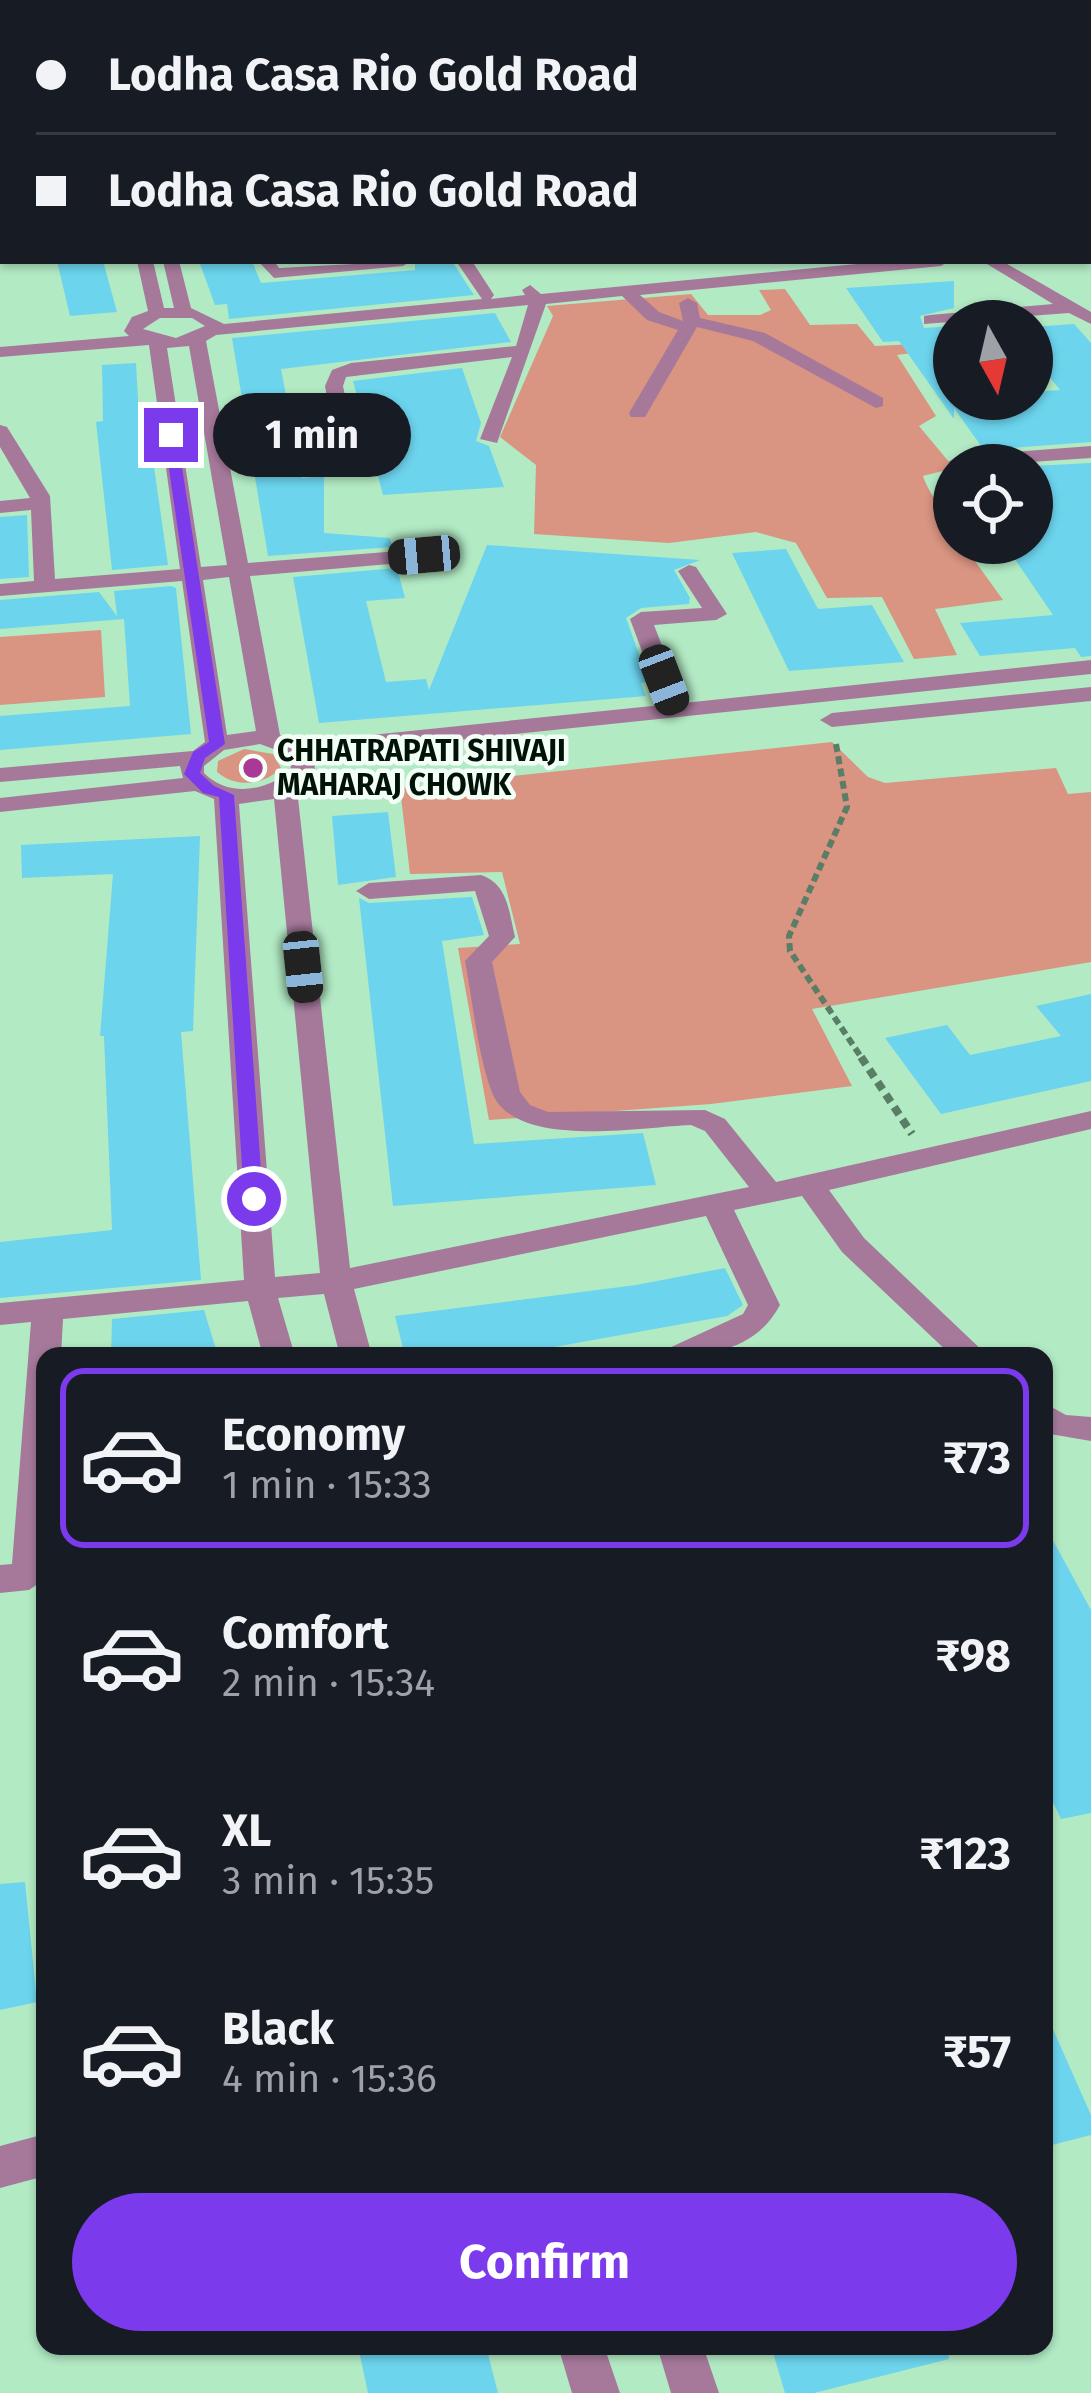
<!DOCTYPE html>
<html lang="en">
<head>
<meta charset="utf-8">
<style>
	:root { --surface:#171b24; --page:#20242c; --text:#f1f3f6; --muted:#9ea1a6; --line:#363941; --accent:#7c3aed }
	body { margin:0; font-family:"Fira Sans",sans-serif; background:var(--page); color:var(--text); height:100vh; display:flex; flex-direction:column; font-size:45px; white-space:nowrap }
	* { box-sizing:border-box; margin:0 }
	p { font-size:39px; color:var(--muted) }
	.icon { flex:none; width:66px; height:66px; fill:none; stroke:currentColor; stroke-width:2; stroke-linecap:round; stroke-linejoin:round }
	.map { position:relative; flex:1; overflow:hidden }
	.side { position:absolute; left:36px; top:1347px; width:1017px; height:1008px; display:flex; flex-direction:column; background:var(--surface); border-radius:24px; box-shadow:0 3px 9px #0004 }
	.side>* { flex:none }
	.top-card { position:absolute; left:0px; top:0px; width:1092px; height:264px; box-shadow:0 3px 9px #0004; display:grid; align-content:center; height:264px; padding:0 36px; background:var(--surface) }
	.needle { width:78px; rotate:172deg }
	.fabs { position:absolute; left:933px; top:300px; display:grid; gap:24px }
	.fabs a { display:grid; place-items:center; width:120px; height:120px; border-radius:50%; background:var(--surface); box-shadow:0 3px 9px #0004; font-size:60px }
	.end { position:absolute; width:54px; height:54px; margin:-27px; border:15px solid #7c3aed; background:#fff; box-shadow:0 0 0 6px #fff }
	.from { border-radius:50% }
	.bubble { position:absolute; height:84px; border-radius:42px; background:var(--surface); box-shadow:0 3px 9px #0004; font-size:39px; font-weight:700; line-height:84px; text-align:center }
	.car { position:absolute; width:36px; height:72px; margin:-36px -18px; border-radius:15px; box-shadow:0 0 9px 3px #0007; background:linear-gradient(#222 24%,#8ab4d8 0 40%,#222 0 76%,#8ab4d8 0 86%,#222 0) }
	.top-card b { display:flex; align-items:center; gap:42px; height:114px; font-size:45px }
	.top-card b+b { border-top:3px solid var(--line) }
	.top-card i { width:30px; height:30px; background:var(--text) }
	ul { padding:21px 0 0; list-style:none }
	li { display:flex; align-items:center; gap:36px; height:180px; margin:0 24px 18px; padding:0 12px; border:6px solid transparent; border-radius:24px }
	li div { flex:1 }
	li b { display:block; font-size:45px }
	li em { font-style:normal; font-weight:700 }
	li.selected { border-color:var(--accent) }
	li>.icon { width:108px; height:108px; stroke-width:1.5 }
	.cta { display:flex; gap:24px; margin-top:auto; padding:24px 36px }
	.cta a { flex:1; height:138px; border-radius:72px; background:var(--accent); color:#fff; font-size:48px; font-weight:700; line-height:138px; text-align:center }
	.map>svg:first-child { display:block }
</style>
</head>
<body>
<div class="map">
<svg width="1091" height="2393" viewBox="0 0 1091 2393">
	<rect width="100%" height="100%" fill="#b2eac4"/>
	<path fill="#d99482" d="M785,289L810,325L857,324L875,346L915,344L919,352L897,355L936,416L919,426L954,468L923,476C930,498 954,521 954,543H962L1003,600L935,609L957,655L914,659L882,597L827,598L796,543L756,532L669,543L534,534L536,465L500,437L553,316L547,306L691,294L708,315H760L771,310L759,290Z
		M101,630L105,697L0,705V637Z
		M832,742L868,777L885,783L1056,768L1068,794L1091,792V962L812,1009L852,1086L711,1104L489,1120L458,948L520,944L502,872L410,874L400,788Z
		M244,749L273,754L281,768C263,786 236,788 217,772L218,761Z"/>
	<path fill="#6cd4ed" d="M57,261H103L117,312L70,316Z
		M199,261H252L261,283L415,270V261H452L474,295L229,319L227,304L215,305Z
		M954,281V308L920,316L924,328L954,326V399H1032V392L1060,390L1032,355V327L1074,324L1091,343V442L984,450L954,408V419L899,341L883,342L846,288Z
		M495,313L511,342L281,369L302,478L324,476V533L390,538L392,547L268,556L232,338Z
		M136,363L139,418H147L168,565L112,570L96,422L103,421L102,365Z
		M462,368L481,423L476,441L489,446L504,487L383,495L353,381Z
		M1091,463V656L1081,657L1075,648L980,656L960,623L1053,615L1004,543H1032V466Z
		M27,515L29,577L0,579V517Z
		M487,545L700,560L674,570L690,598L689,604L641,608L626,618L649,682L641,683L646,696L319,723L293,577L397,568L405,598L366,601L386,682L426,679L429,690Z
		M786,549L818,609L872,605L904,662L789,671L732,553Z
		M171,586L176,588L191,734L0,750V716L130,706L124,619L0,629V600L99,592L117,616L114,591Z
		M388,812L396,877L338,885L332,816Z
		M200,836L193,1031L181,1032L201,1280L0,1298V1242L112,1230L104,1036H100L113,874L22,878L21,845Z
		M472,897L484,935L442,941L474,1144L643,1133L656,1185L393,1206L359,898L369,903Z
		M1091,994V1081L941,1114L885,1038L947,1025L970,1055L1061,1036L1036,1006Z
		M725,1268L743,1305L727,1316L504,1356H405L395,1316L636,1285Z
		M204,1310L218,1356H111L112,1319Z
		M1044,1524L1091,1610V1813L1061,1819L1044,1784Z
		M25,1882L37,2002L0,2010V1884Z
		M1044,2009L1091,2115V2135L1044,2147Z
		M358,2346H486L498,2393H368Z
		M771,2346H948L949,2359L814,2393H785Z"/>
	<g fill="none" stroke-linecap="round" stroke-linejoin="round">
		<path stroke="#597d65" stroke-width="6" stroke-dasharray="8 4.5" stroke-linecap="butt" d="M836,744L847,807L789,936L790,951L863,1060"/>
		<path stroke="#597d65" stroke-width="8" stroke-dasharray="9 6" stroke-linecap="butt" d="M861,1057L912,1134"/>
		<path fill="#a6799b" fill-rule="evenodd" d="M230,0H243L245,3H232Z
			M383,0H398L400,3H385Z
			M420,0H441L442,2L417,3Z
			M0,18H3V26H0Z
			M0,39H3V47H0Z
			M0,86H3V94H0Z
			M137,261H153L164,308H174L163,261H179L191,308L224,324L482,299L456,261H472L494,295L491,299L525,295L522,290L530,285L541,294L888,261H949L941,266L640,295L659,312L683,321L679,303L688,298L697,303L700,318L765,333L883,398V406L876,408L753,341L697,327L645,417H631L629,413L678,330L647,320L622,296L546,304L497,443L480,439L512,357L346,377L343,386L356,448L346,454L336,448L325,386L332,370L351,363L516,346L528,305L216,335L206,341L248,563L424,549L434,555L424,561L250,576L280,735L303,742L662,705L630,619L641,612L702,608L678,571L689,565L696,567L727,614L716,620L654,625L684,703L1091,660V674L314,755L315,773L297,789L350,1268L749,1187L705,1131L691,1125C639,1127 512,1151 491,1090C477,1050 473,1003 465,961L489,936L475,891L369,899L356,891L369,883L481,875C508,884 509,912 515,937L492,962L520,1092L530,1105L548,1112L705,1110L725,1119L776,1182L1091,1111V1129L829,1190L864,1238L988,1356H952L842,1252L802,1196L734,1210L780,1305C756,1350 711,1356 664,1356L669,1348L743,1314L748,1305L706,1216L354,1289L372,1356H340L324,1294L278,1298L295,1356H263L248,1301L63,1319L61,1356H45V1579L29,1590L0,1593V1565L12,1564L31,1322L0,1325V1303L244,1280L214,799L195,791L0,812V798L183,778L180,766L0,782V768L193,751L205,742L182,581L0,596V584L34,581L31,510L0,513V501L30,498L0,447V425L7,427L50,496L55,579L180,569L149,345L0,357V347L129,336L124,331L132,317L148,311ZM160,318H192L205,326L176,338L143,329ZM189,346L227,565L201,567L167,348ZM229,577L256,731L227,735L203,580ZM260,744L290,755L291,771C265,791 229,798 204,773V766L224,750ZM274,799L320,1273L275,1277L239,804Z
			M258,261H274L279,268L411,261L403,266L274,278Z
			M982,261H1002L1091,312V324L1069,313L924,324V316L930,315L1053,304Z
			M1091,446V458L954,467L948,462L958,456Z
			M1091,687V701L832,727L820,720L832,713Z
			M1044,1403L1066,1415L1091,1417V1441L1044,1433Z
			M45,2134V2176L0,2188V2146Z
			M558,2346H604L620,2393H572Z
			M657,2346H703L719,2393H671Z"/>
	</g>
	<path fill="#7c3aed" d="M171,431L177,435L225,744L205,758L200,773L214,786L234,795L263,1199L254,1205L244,1199L219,797L203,793L184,774L193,752L209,742L164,435Z"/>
	<circle fill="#a93995" stroke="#f3fef7" stroke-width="4.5" cx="253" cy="768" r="12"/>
	<g text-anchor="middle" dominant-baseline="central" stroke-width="9" stroke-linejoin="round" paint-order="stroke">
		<g font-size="30" font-weight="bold" fill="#011207" stroke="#f3fef7" text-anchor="start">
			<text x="277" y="751">CHHATRAPATI SHIVAJI<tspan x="277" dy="34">MAHARAJ CHOWK</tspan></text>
		</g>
	</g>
</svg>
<div class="fabs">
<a><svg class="needle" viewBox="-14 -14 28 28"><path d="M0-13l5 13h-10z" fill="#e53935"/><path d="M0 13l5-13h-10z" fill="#9ea1a6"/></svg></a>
<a><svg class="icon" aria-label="locate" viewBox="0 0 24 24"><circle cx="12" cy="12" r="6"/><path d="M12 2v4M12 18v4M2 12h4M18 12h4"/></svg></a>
</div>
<i class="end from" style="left:254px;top:1199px"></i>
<i class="end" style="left:171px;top:435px"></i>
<div class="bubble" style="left:213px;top:393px;width:198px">1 min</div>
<i class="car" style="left:424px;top:555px;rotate:265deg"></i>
<i class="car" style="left:664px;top:680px;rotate:159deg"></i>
<i class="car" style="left:303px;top:967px;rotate:174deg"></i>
<div class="top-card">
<b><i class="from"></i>Lodha Casa Rio Gold Road</b>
<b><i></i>Lodha Casa Rio Gold Road</b>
</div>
<section class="side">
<ul>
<li class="selected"><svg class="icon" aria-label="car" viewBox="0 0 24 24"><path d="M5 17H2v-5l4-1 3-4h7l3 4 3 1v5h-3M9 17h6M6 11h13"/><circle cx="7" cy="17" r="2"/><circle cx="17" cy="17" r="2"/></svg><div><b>Economy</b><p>1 min · 15:33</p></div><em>₹73</em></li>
<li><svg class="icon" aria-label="car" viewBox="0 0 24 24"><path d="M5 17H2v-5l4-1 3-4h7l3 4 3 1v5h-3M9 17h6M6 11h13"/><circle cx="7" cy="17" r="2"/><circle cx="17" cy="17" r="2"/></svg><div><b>Comfort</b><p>2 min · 15:34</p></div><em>₹98</em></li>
<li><svg class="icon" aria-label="car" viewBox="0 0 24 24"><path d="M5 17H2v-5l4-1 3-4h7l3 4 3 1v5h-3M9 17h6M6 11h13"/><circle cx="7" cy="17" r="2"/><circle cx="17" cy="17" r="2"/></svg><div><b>XL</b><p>3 min · 15:35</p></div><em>₹123</em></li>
<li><svg class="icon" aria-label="car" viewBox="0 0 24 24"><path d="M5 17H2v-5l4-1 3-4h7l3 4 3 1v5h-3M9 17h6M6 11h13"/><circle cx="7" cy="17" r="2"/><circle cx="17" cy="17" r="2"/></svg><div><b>Black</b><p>4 min · 15:36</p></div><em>₹57</em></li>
</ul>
<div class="cta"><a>Confirm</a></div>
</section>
</div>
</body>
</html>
